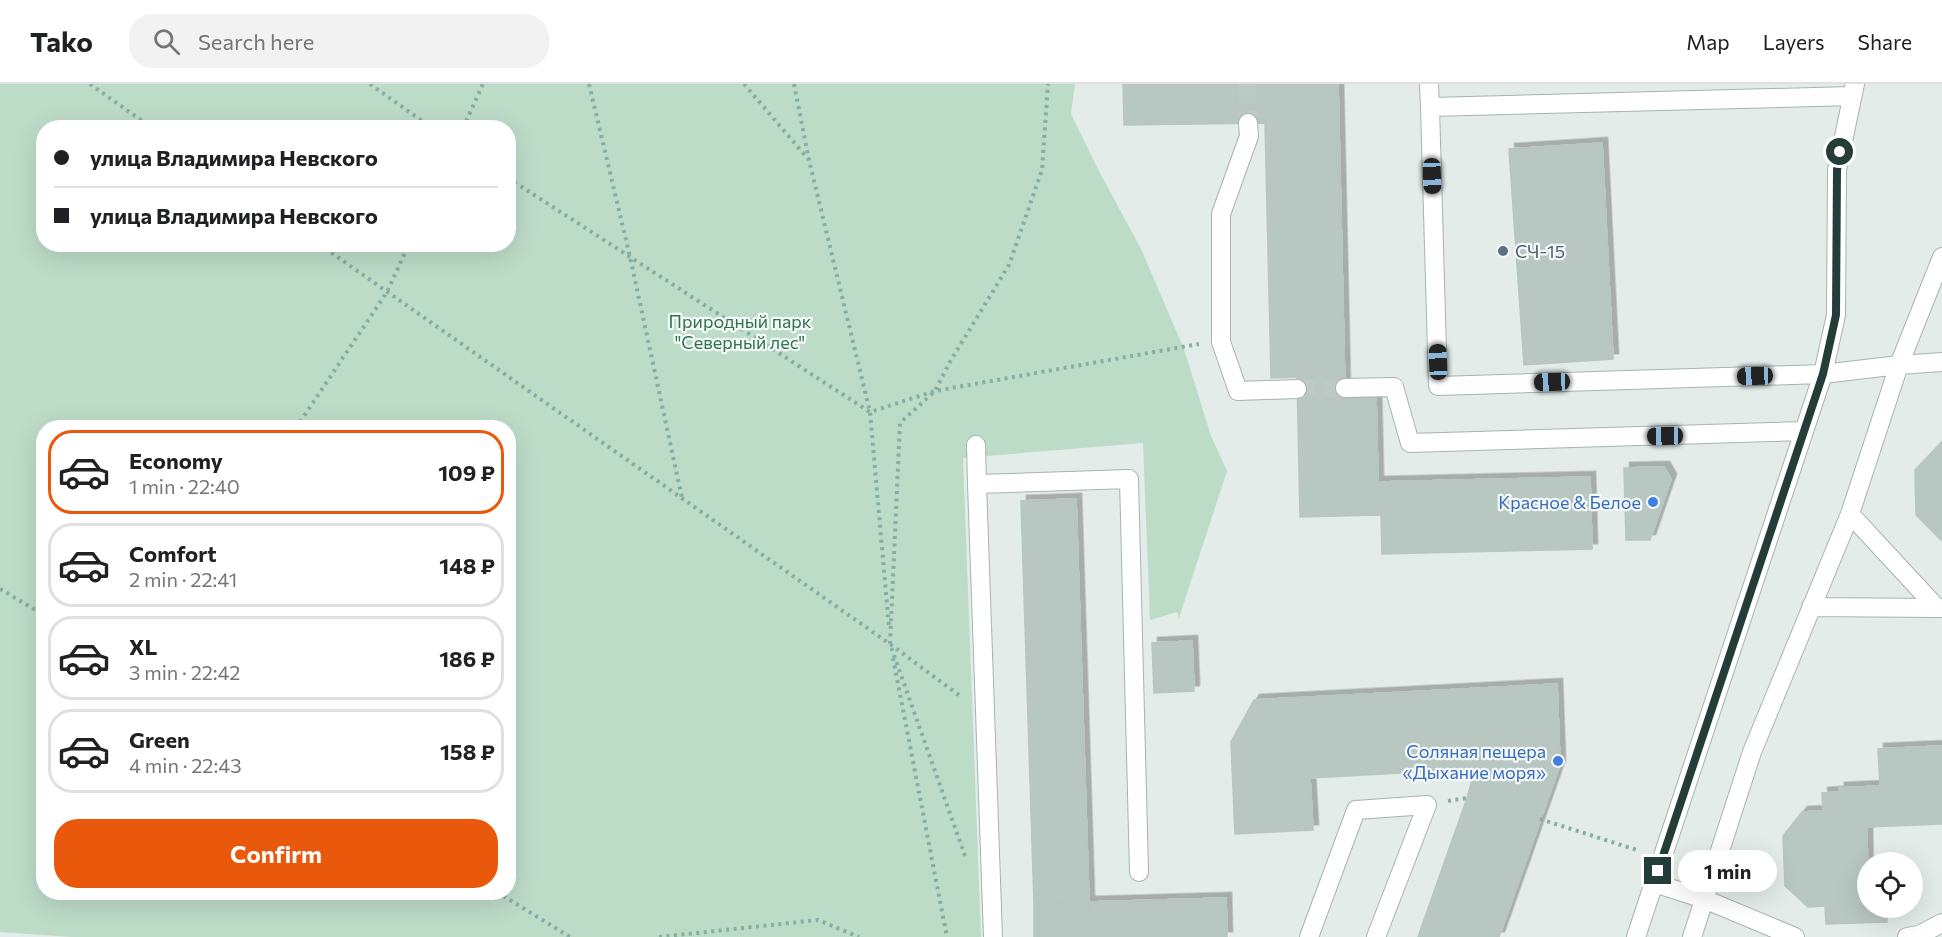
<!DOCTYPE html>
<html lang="en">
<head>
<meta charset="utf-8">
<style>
	:root { --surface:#fff; --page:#f2f2f2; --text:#202124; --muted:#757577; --line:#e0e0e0; --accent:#ea580c }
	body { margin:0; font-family:Commissioner,sans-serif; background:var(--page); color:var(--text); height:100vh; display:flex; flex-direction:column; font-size:22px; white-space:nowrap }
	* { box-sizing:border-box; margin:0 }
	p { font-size:20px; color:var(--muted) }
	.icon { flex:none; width:33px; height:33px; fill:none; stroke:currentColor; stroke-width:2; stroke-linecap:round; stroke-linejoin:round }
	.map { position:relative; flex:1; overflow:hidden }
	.side { position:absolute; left:36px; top:336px; width:480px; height:480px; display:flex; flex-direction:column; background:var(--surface); border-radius:24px; box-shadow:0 6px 24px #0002 }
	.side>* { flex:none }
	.guide { position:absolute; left:36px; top:36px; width:480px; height:132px; border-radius:24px; box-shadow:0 6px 24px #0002; display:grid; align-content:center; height:132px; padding:0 18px; background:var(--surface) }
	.controls { position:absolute; left:1857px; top:768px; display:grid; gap:12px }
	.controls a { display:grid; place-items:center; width:66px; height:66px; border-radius:50%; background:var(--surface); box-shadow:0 6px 24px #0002; font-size:30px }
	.end { position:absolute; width:27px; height:27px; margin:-14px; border:8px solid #243d38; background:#fff; box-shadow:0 0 0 3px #fff }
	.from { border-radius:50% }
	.bubble { position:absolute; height:42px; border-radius:21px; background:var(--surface); box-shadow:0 6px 24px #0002; font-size:20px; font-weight:700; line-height:42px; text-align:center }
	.car { position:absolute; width:18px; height:36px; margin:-18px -9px; border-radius:8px; box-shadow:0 0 4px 2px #0007; background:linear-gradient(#222 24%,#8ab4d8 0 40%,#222 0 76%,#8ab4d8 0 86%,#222 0) }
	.guide b { display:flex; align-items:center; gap:21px; height:57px; font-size:22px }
	.guide b+b { border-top:2px solid var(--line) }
	.guide i { width:15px; height:15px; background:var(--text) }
	ul { padding:10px 0 0; list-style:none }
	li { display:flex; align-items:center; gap:18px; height:84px; margin:0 12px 9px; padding:0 6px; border:3px solid var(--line); border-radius:24px }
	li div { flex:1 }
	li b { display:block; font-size:22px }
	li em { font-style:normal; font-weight:700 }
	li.on { border-color:var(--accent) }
	li>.icon { width:54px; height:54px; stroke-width:1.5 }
	.primary-button { display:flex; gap:12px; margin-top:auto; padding:12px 18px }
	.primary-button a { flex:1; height:69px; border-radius:24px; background:var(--accent); color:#fff; font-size:24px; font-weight:700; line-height:69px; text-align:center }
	header { display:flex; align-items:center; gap:36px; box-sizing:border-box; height:84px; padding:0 30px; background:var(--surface); border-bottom:2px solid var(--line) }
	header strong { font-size:28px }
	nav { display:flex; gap:33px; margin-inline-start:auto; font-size:21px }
	.search { width:420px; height:54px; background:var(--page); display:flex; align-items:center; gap:15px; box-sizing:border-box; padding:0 21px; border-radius:24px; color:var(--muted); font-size:22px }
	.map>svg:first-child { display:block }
</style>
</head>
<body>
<header>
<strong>Tako</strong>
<div class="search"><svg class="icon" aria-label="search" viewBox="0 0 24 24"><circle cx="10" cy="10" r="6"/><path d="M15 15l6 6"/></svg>Search here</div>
<nav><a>Map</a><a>Layers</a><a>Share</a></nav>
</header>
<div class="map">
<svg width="1942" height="853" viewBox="0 0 1942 853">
	<defs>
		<filter id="shadow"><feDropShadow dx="5.5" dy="-5.5" stdDeviation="0" flood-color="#0004"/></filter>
	</defs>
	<rect width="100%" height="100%" fill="#e3ece9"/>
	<path fill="#bddcc8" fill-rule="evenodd" d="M0,0H1075L1071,30L1099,87L1142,167L1184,265L1211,352L1227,387L1179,534L1177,528L1150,536L1143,359L963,374L981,853H72L0,848ZM44,44H508V160H44ZM44,344H508V808H44Z"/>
	<path fill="#b9c7c2" stroke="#b6c6c1" stroke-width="1.5" filter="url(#shadow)" d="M1123,0H1338L1345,311L1376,310L1378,398L1590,393L1592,465L1382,470L1381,431L1300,433L1297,293L1271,294L1265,39L1124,41Z
		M1602,59L1613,275L1524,281L1509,65Z
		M1939,361H1942L1941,456L1916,431L1915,386Z
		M1664,383L1671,395L1650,456H1626L1624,384Z
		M1076,415L1089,818L1034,820L1021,417Z
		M1192,557L1194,607L1154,609L1152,559Z
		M1557,600L1560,681L1499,853H1418L1467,714L1475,685L1310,694L1313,746L1235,750L1231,658L1254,616Z
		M1942,662V740L1867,743L1868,824H1887V838L1826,840L1825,822L1808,823L1785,802L1783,752L1802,728L1823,727L1822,709L1839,708V704L1880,702L1878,665Z
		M1226,814L1227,853H1090L1089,818Z
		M1089,818L1090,853H1034V820Z"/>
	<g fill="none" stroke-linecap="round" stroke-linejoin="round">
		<path stroke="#bdc9c6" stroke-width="18" stroke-dasharray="18 9" stroke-linecap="butt" d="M1247,0L1248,39
			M1297,305L1345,304"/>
		<defs>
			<path id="minor" d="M1429,0L1430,23
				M1852,12L1430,23L1438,302L1823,290L1899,281L1942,278
				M1248,39L1249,52L1221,130V258L1238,307L1297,305
				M1345,304L1394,303L1410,359L1804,347
				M976,361L977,400
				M1850,430L1937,524H1942
				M1811,523L1937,524
				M1654,799L1704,815L1795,853
				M993,853L977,400L1129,395L1139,788
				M1309,853L1356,726L1427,721L1376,853
				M1636,853L1823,290L1836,231L1837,86L1855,0
				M1692,853L1752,668L1850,430L1899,281L1942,173
				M1907,853L1919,851L1942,839"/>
		</defs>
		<use href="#minor" stroke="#a6b4b0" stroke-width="20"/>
		<path stroke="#85aea5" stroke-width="4" stroke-dasharray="3 4.5" stroke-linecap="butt" d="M90,0L152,44
			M370,0L432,44
			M589,0L630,173L682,414
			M744,0L809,76L870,328L889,543
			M794,0L809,76
			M463,44L483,0
			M508,94L870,328L935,307L1199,260
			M319,160L890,560L960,612
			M296,344L387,208L409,160
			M0,505L44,531
			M893,574L947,853
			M1448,717L1467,714
			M1540,735L1640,767
			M965,772L890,560L900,339L935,307L951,276L1009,181L1042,86L1048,0
			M497,808L570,853
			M659,853L818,836L859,853"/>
		<use href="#minor" stroke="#fff" stroke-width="18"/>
	</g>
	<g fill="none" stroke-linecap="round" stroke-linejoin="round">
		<path stroke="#243d38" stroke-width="8" d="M1658,787L1823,290L1836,231L1837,86L1840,68"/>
	</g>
	<circle fill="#5c6f8a" stroke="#f4f9f7" stroke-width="2" cx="1503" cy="167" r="6"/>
	<g fill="#3f7fe0" stroke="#f4f9f7" stroke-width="2">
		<circle cx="1653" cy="418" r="6"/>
		<circle cx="1558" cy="677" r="6"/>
	</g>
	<g text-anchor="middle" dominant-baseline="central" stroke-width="4.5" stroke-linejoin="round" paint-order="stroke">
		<g font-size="18" fill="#4e5e75" stroke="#f4f9f7" text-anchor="start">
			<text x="1515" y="167">СЧ-15</text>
		</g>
		<g font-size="18" fill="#30724f" stroke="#f4f9f7">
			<text x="740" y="237">Природный парк<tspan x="740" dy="21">"Северный лес"</tspan></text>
		</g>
		<g font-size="18" fill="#366cbe" stroke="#f4f9f7" text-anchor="end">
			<text x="1641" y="418">Красное &amp; Белое</text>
			<text x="1546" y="667">Соляная пещера<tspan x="1546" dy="21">«Дыхание моря»</tspan></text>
		</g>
	</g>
</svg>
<div class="controls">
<a><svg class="icon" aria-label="locate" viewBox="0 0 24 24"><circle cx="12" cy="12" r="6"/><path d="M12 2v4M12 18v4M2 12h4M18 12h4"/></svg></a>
</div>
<i class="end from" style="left:1840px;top:68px"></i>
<i class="end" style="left:1658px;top:787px"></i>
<div class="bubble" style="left:1678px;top:766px;width:99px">1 min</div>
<i class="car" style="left:1432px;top:92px;rotate:178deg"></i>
<i class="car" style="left:1438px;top:278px;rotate:358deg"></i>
<i class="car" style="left:1755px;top:292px;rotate:268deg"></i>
<i class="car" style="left:1552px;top:298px;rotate:268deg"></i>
<i class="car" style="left:1665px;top:352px;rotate:269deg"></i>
<div class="guide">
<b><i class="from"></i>улица Владимира Невского</b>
<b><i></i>улица Владимира Невского</b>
</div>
<section class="side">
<ul>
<li class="on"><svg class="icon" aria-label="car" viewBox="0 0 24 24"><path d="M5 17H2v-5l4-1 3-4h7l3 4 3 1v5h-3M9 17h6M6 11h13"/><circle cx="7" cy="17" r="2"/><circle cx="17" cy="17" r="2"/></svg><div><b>Economy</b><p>1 min · 22:40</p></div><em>109 ₽</em></li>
<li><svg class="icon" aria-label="car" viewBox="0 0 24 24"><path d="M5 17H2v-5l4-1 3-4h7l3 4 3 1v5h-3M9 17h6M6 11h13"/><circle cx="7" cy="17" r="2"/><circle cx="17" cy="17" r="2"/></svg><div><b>Comfort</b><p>2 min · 22:41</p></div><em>148 ₽</em></li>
<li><svg class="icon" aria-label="car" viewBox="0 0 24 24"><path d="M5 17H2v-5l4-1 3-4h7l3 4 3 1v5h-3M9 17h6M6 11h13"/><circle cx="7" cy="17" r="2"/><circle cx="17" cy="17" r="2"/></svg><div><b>XL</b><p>3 min · 22:42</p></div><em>186 ₽</em></li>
<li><svg class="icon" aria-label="car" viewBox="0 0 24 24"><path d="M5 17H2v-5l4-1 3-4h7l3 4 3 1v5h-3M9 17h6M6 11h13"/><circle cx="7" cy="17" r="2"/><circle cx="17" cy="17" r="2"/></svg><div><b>Green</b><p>4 min · 22:43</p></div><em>158 ₽</em></li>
</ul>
<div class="primary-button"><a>Confirm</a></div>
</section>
</div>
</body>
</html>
